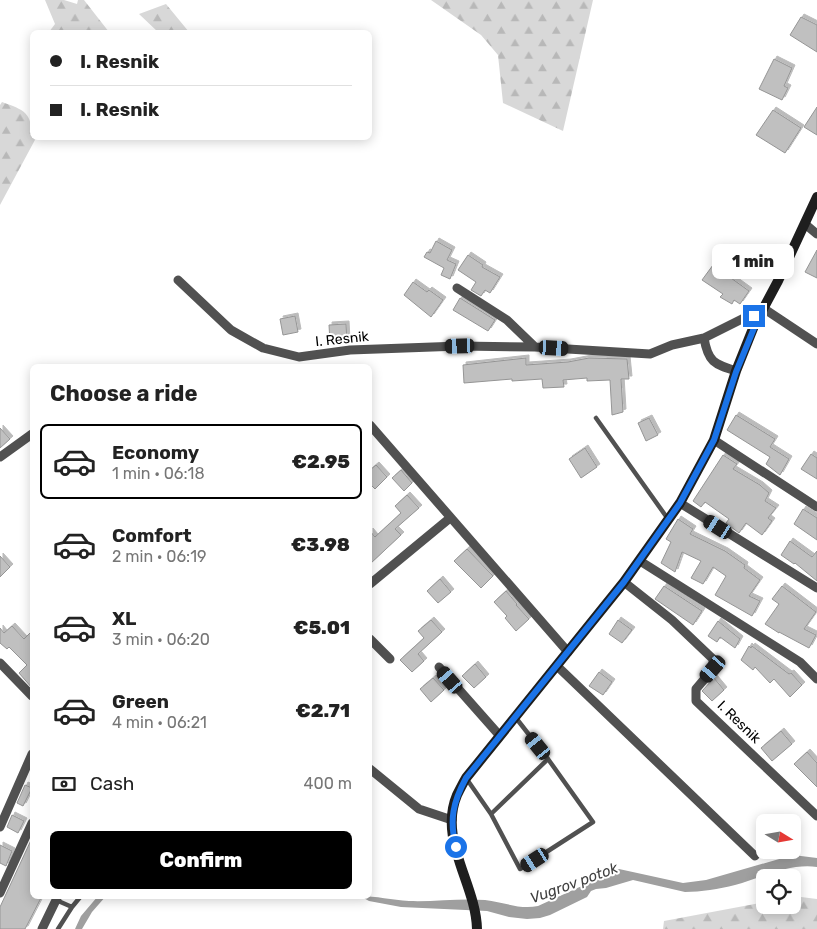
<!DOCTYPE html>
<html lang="en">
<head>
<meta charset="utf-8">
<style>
	:root { --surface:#fff; --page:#f2f2f2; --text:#222; --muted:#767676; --line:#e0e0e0; --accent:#000 }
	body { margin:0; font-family:Rubik,sans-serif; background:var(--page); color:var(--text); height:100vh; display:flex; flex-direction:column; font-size:19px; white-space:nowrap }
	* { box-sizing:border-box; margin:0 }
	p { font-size:16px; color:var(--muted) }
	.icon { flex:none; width:28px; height:28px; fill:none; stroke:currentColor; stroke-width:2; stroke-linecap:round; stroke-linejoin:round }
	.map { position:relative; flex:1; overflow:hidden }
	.sheet { position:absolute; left:30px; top:364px; width:342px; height:535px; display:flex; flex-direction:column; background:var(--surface); border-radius:8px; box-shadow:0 2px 12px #0003 }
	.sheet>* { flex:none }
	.guide { position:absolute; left:30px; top:30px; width:342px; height:110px; border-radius:8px; box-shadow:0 2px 12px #0003; display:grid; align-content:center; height:110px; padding:0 20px; background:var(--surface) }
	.needle { width:32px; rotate:101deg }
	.controls { position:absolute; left:756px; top:814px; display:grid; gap:10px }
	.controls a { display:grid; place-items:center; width:45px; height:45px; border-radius:8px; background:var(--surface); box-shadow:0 2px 12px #0003; font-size:25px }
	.end { position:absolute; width:22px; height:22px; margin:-11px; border:6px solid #1a73e8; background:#fff; box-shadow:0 0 0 2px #fff }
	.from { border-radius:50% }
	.bubble { position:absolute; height:35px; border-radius:8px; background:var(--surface); box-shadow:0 2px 12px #0003; font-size:16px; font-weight:800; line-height:35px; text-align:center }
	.car { position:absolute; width:15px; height:30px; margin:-15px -8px; border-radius:6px; box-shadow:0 0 4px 1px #0007; background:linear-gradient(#222 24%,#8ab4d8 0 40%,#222 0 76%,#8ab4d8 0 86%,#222 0) }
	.guide b { display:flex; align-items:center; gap:18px; height:48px; font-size:19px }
	.guide b+b { border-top:1px solid var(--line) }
	.guide i { width:12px; height:12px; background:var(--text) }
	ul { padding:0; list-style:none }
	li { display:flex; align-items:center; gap:15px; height:75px; margin:0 10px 8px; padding:0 10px; border:2px solid transparent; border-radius:8px }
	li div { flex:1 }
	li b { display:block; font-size:19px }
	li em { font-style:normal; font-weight:800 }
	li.on { border-color:var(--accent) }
	li>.icon { width:45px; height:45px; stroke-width:1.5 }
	h2 { padding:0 20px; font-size:22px; line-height:60px }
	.pay { display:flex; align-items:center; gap:12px; height:55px; padding:0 20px; font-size:19px }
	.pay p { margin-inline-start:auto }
	.action { display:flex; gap:10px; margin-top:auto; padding:10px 20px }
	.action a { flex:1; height:58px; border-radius:8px; background:var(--accent); color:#fff; font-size:20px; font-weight:800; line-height:58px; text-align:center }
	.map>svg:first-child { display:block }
</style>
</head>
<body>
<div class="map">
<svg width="817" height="929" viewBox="0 0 817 929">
	<defs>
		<pattern id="forest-firs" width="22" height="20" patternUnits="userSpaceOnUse" patternTransform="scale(1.25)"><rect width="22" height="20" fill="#d8d8d8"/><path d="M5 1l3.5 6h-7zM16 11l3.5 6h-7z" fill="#b8b8b8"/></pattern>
		<filter id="shadow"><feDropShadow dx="3" dy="-3" stdDeviation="0" flood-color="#0004"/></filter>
	</defs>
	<rect width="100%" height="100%" fill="#fff"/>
	<path fill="url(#forest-firs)" d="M45,0H64L77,4L78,0H84L109,32H49L55,24Z
		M431,0H593L563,131L503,103L498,55L481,35Z
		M166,4L189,32H158L139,14Z
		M2,102C24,110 32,112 32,138H36L0,205V105Z
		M793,896L817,899V929H663L664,921L765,902V905H792Z"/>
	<path fill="#9f9f9f" d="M793,855L817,858V867C789,863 761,878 735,885C719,889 701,892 685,892L633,880L606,888L596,889L591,891L587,897L550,915L540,918L527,919L509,917L487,911L401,907L369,901L360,896C376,896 392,900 409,901C434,902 460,898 485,900C504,902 520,910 538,906L619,869L683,883L706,880Z
		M98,896H106L92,912L82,929H75L81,916Z"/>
	<path fill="#c0c0c0" stroke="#959595" filter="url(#shadow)" d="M801,17L817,25V52L790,35Z
		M774,59L792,68L784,86L788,88L782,100L759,89Z
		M817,107V135L804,127Z
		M773,110L801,128L785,153L756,135Z
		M436,241L452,250L447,260L456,264L450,279L441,275L444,268L424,257L427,252L430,253Z
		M817,250V278L805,272Z
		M468,255L483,265L482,267L500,277L490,293L485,290L481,296L471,290L476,282L458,270Z
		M713,265L749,291L740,304L734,300L732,304L720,297L723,294L702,280Z
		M413,282L427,292L429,290L443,300L431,317L404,295Z
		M460,298L495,320L488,331L453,310Z
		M295,316L298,332L283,335L280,319Z
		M346,324L347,342H330L329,325Z
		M526,358V365L568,362L589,358L627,359L629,379H621L623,412L612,415L610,380L587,381V378L563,380L564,387L543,388L542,379L512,381V379L464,383L463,365Z
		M736,415L775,439L770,447L789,459L780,475L766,464L770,457L727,430Z
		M649,418L658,435L646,441L638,423Z
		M0,428L10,439L0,448Z
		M585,448L597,467L581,478L569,459Z
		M811,454L817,458V479L801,469Z
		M723,455L737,464L733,469L760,485L769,493L765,501L776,508L768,518L772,521L762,535L746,523L739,533L726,523L729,519L705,502L701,507L693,501Z
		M376,465L387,477L375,489L370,484V470Z
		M401,470L412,483L404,491L392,478Z
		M407,495L419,508L395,529L401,535L370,564V531L375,537L401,513L395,506Z
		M803,509L817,518V540L794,524Z
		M678,519L693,529L690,534L725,551L745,565L744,568L760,580L749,596L760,601L752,616L715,595L726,576L713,567L703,584L691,578L701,561L682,552L675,572L661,563L671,542L666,539Z
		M790,541L812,557L817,551V581L795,563L794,564L781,555Z
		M467,549L493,576L481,588L454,561Z
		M0,556L10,567L0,577Z
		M440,579L451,592L438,603L427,591Z
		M664,586L702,611L693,625L655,599Z
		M782,586L816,612L804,629L816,635L809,648L779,632V633L765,624L779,604L772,599Z
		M506,591L517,604L516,605L529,619L516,631L505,618L507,616L494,602Z
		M431,620L442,632L418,654L424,661L412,672L400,660L424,638L418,631Z
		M618,620L632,630L622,643L609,634Z
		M718,621L740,639L735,648L720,637L717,642L708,636Z
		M12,626L24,639L32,631V688L19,673L27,665L9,647L7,649L0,643V628L4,633Z
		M749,646L751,648L752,646L789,674L791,673L802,685L790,697L774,679L770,683L755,667L753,670L741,660Z
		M475,664L486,677L474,688L462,676Z
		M599,672L612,682L603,695L589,686Z
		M433,678L444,690L431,702L420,689Z
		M714,678L724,690L712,701L702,691Z
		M781,731L792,744L772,761L761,748Z
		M807,752L817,763V787L794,764Z
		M25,785L32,788L23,806L17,803Z
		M12,815L24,821L18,833L7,827Z
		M32,838V896H42L25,929H0V907Z
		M0,845L12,851L6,866L0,863Z"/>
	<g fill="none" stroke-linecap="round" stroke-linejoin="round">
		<path stroke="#515151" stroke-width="4.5" d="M596,418L668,519
			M466,778L491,814L520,869L593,822L548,759L516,718
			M491,814L548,759
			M56,900L72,907
			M58,929L72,907L81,896"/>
		<path stroke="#515151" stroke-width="9" d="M805,224L817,234
			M178,280L231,330L263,348L299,357L350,350L460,346L535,347L650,354L672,345L704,338L744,318L759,316
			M457,288L507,320L535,347
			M763,308L817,344
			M704,338C708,362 714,364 736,371
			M370,425L568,652
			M714,440L817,507
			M0,457L32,434
			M680,503L817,588
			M640,561L800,662L817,679
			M624,582L672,620L713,659V669L696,689V701L817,816
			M370,584L450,518
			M370,639L390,659
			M0,663L32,696
			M557,666L755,856
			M439,667L500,736
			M370,769L419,809L452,820
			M0,827L32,754
			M0,893L32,823
			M42,929L58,896"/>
		<path stroke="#1e1e1e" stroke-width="10" d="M477,929C476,884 438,840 457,795C460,789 463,783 466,778L624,582L680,503L714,440L736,371L754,326L778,281L817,197"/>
	</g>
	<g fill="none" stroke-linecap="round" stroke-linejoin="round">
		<path stroke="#1a73e8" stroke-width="6" d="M456,847C449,820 453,802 466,778L624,582L680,503L714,440L736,372L759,316H754"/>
	</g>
	<g text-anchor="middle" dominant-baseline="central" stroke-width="4" stroke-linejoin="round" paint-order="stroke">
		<g font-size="14" fill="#000" stroke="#fff">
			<text transform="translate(342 339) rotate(-6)">I. Resnik</text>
			<text transform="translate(739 722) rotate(44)">I. Resnik</text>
		</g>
		<g font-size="15" font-style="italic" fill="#404040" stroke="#fff">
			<text transform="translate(574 883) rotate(-20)">Vugrov potok</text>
		</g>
	</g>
</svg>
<div class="controls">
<a><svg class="needle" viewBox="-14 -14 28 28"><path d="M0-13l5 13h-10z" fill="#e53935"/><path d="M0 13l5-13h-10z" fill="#767676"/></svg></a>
<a><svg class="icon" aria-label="locate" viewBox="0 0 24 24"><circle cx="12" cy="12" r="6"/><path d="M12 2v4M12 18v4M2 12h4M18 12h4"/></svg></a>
</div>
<i class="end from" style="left:456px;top:847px"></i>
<i class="end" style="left:754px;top:316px"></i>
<div class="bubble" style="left:712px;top:244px;width:82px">1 min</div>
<i class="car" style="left:460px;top:346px;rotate:268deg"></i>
<i class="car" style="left:554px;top:348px;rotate:93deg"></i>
<i class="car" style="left:718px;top:527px;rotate:302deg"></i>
<i class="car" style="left:713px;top:669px;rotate:221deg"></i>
<i class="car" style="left:450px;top:680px;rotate:319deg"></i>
<i class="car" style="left:538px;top:746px;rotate:321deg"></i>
<i class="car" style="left:535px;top:860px;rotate:237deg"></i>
<div class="guide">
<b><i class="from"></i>I. Resnik</b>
<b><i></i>I. Resnik</b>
</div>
<section class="sheet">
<h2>Choose a ride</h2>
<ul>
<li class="on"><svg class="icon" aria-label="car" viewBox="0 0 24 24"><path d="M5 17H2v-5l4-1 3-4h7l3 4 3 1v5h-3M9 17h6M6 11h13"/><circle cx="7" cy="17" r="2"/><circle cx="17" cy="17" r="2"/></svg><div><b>Economy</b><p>1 min · 06:18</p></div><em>€2.95</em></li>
<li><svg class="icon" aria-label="car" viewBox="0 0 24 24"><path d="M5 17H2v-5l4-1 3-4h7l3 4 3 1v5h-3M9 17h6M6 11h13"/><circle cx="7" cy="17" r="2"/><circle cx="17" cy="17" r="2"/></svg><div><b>Comfort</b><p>2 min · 06:19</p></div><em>€3.98</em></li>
<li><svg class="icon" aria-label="car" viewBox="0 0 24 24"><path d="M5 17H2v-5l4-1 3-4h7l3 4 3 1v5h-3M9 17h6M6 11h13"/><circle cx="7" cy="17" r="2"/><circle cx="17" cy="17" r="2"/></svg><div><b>XL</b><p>3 min · 06:20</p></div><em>€5.01</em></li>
<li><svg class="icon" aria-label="car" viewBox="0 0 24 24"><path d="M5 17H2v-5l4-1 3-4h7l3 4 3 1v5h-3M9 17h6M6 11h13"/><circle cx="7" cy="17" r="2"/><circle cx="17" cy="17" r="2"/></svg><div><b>Green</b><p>4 min · 06:21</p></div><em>€2.71</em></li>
</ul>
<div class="pay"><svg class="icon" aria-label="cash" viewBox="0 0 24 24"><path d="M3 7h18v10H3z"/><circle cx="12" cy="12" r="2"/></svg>Cash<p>400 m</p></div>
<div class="action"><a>Confirm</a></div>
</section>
</div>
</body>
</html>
